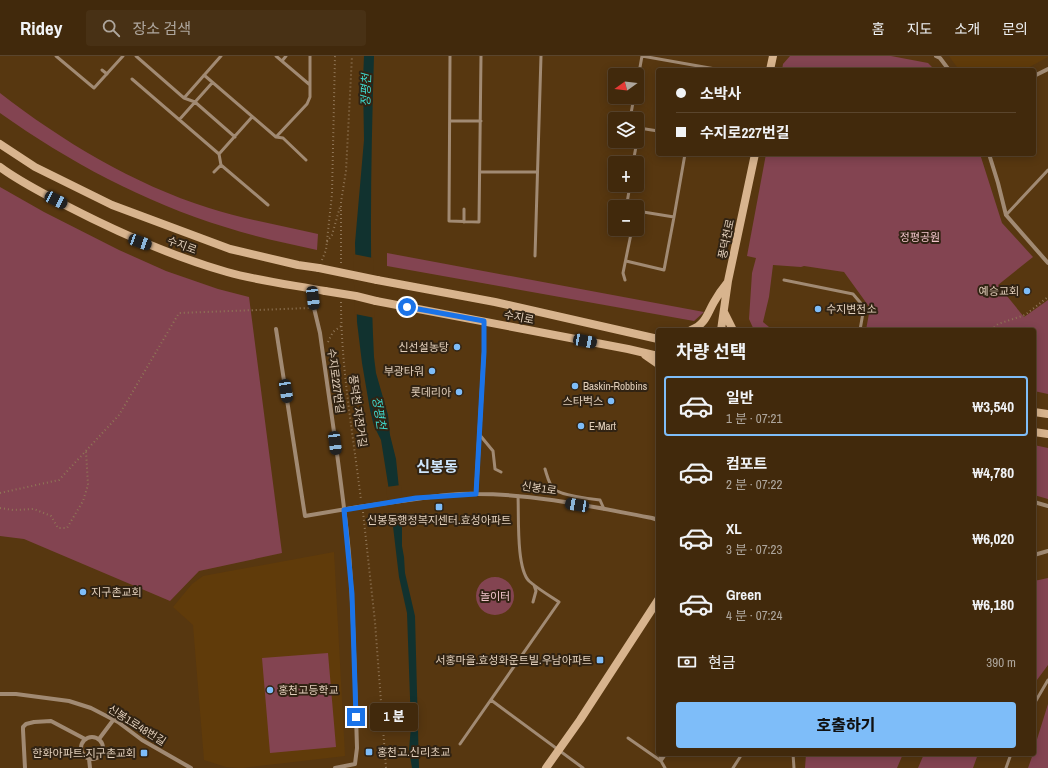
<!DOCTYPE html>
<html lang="ko">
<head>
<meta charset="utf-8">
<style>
	:root { --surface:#41290c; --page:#483115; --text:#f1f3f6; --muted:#aea69d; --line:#5a452d; --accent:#7ebdf9 }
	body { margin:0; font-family:"Archivo Narrow","Noto Sans KR",sans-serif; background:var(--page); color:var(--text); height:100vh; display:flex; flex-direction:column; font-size:15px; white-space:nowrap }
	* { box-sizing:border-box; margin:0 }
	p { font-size:13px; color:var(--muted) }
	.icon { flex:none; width:22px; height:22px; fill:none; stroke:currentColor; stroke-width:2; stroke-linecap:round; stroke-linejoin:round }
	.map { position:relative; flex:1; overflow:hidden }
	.side { position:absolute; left:656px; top:272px; width:380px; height:428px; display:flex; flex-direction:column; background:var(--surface); border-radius:4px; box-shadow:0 2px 10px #0003,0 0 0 1px var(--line) }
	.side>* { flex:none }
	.banner { position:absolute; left:656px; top:12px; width:380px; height:88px; border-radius:4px; box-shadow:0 2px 10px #0003,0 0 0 1px var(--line); display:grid; align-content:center; height:88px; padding:0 20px; background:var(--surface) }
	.needle { width:26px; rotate:255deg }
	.buttons { position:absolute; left:608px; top:12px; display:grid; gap:8px }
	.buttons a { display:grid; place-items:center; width:36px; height:36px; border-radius:4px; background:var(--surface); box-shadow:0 2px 10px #0003,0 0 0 1px var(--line); font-size:20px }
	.end { position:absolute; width:18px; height:18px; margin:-9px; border:5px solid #1a73e8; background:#fff; box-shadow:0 0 0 2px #fff }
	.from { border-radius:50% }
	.bubble { position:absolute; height:28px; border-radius:4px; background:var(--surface); box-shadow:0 2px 10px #0003,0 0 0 1px var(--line); font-size:13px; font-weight:800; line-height:28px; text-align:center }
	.car { position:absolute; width:12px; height:24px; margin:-12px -6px; border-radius:5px; box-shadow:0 0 3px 1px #0007; background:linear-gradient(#222 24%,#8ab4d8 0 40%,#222 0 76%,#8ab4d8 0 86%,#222 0) }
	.banner b { display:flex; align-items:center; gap:14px; height:38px; font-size:15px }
	.banner b+b { border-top:1px solid var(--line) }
	.banner i { width:10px; height:10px; background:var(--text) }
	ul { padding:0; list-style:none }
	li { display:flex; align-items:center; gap:12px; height:60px; margin:0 8px 6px; padding:0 12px; border:2px solid transparent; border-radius:4px }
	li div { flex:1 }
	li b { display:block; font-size:15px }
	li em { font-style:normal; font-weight:800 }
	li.current { border-color:var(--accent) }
	li>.icon { width:36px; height:36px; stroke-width:1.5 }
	h2 { padding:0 20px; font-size:18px; line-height:48px }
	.pay { display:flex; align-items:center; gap:10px; height:44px; padding:0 20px; font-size:15px }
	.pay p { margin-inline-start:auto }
	.primary-button { display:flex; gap:8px; margin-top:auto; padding:8px 20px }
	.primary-button a { flex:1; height:46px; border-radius:4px; background:var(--accent); color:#111; font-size:16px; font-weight:800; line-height:46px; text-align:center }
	header { display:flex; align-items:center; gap:24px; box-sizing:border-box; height:56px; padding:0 20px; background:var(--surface); border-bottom:1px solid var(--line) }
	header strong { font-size:19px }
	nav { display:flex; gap:22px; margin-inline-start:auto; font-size:14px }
	.search { width:280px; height:36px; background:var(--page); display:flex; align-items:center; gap:10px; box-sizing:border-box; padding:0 14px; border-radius:4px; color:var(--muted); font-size:15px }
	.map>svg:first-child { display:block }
</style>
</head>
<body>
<header>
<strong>Ridey</strong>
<div class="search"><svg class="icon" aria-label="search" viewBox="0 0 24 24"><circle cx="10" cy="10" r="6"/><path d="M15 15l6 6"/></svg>장소 검색</div>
<nav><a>홈</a><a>지도</a><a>소개</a><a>문의</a></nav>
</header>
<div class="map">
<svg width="1048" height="712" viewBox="0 0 1048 712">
	<rect width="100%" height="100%" fill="#573710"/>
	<path fill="#603b0a" d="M949,0H1048V1L1024,14H959Z
		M334,496L345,700L242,712L226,711L204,704L193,569L173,551L192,528L203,520Z"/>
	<path fill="#834451" d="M790,0H891L928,7L935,14H782L783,8Z
		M0,37C62,85 133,128 209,152C244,163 282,170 318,178L317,194C286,187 255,181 225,171C144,146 69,106 0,57Z
		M766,98H980L1002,167L1033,201L998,229L1024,261L1048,244V338L1034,335V274H866L870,252L844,216L804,210L801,211L773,209L769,241L763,266L769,271L789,274H754L749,263L752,217L756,202L747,200Z
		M0,131L44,156L119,194L166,215L218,233L249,241L282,497L199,515L170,545L24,483L0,480Z
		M387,197L704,256L694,265L387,210Z
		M1034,389L1048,392V443L1034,439Z
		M476 540a19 19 0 1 1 38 0a19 19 0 1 1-38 0Z
		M1048,522V609L1034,628V525Z
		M328,597L336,691L270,697L262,602Z
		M1048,648V712H1028L1033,698H1034V693Z
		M806,698H903L897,712H805Z
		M924,698H978L973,712H918Z"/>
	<path fill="#11322f" d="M364,0H374C371,100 369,201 374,301L376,317L388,359L390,379L396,403L402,462V490L404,501L405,517L415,560L419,712H412L409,694L411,670L407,557L399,521L388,428L381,384L374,370L370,354L362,307L357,266L355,187L364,84L363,24Z"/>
	<path fill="#573710" d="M353,198L373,202L375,262L355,258Z
		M401,429L404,457L389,459L386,431Z"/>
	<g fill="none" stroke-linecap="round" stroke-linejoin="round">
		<path stroke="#907657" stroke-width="2" stroke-dasharray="1 3" stroke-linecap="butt" d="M327,186L332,179L340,151
			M322,204L326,194L332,138L335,0
			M341,207V146L346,115L352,0
			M341,246C341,312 353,378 361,444
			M991,274L998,268L1025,259L1048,241
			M328,286L333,276L341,270
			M0,437L59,424L119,359L179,257L309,252
			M0,452L13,454L34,453L51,460L58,472H67L83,445L88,429L86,395
			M363,456L375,566L386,712"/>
		<path stroke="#a18a73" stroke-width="3" d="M56,0L94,32L123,0
			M136,0L184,42L221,0
			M276,0L310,29
			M450,0L449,165L479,166L481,0
			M282,5L286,0
			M102,14L107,18
			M204,19L276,81L307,48L310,41V0
			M132,23L219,98L221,109L268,149
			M637,28L642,0L721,14
			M184,42L195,46L235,81
			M630,63L634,41
			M179,64L212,27
			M451,65H481
			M637,70L639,72L637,83
			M639,72L658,75
			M276,81L283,82L306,104
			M219,98L252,61
			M633,107L637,85
			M214,116L221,109
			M480,116H537
			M630,129L627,147L631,151
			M1006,159L1048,114
			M674,161L685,98
			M464,166V153
			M535,200L541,0
			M626,205L664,214L674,161L637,155
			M625,224L623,217L632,173
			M784,224L853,238L864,251L860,274
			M479,378L493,395L495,413L501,416
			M545,413C547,419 549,429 554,433C560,439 591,443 600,444L604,453
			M533,546L536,535L534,529
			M491,644L583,712
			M1034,648L1048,624
			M628,682L661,705L665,712
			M460,688L559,546C550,540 538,533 529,525C516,512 519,459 518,440
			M660,698L661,705
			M793,698L794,712
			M661,705L666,698
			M733,712L742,698
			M1006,712L1011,698"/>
		<path stroke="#a18a73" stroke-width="4" d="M936,0L940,2L949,14
			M1034,20L1048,13
			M989,98L998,127L1006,159L1048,207
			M312,232L314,252L320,277C330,350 342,424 349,497C354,562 355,627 357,692L355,708L335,712
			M276,273L305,460L358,451
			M476,438L484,295V265
			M416,443C436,440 456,437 477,438C535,438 594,451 652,462L658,464
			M1034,446L1048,450
			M1034,499L1048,495
			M0,638H16L69,645L91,652L118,666L142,684L191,712
			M81 692a11 11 0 1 1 22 0a11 11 0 1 1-22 0Z
			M99,683L114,663
			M89,703L90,712
			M25,712L23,674V671L26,668L34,666L51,665L85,683"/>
		<path stroke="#d8b48e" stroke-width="8" d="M770,14L773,0
			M0,88L35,111L112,149L230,193L298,209L319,212
			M0,111C20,126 43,137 65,149C117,176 171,200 227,216C259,225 293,229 325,235
			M377,224L495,246L658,283
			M376,245L628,293L658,300
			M724,256L733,274
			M691,274C706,268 707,258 714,246C718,239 722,233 727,227
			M721,274L728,225L755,98
			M645,299L658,308
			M1034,356L1048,358
			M1034,376L1048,378
			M546,712L580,664L658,544"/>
		<path stroke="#a18a73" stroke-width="4" d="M358,451L416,443"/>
		<path stroke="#d8b48e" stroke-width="8" d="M319,212L377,224
			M325,235L356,240L376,245"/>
	</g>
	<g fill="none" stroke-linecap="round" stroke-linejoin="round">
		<path stroke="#1a73e8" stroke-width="5" d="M356,661L352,538L344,454L416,442L476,438L484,296V265L407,251"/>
	</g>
	<g fill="#7ebdf9" stroke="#312313" stroke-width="1.5">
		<circle cx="1027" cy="235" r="4"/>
		<circle cx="818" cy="253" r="4"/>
		<circle cx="457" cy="291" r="4"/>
		<circle cx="432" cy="315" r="4"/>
		<circle cx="575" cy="330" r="4"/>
		<circle cx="459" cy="336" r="4"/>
		<circle cx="611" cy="345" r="4"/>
		<circle cx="581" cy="370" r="4"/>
		<rect x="435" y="447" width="8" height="8" rx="2"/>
		<circle cx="83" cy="536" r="4"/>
		<rect x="596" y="600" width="8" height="8" rx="2"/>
		<circle cx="270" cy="634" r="4"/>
		<rect x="365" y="692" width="8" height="8" rx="2"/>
		<rect x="140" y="693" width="8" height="8" rx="2"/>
	</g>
	<g text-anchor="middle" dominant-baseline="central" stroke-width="4" stroke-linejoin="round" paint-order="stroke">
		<g font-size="11" fill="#f2c6cc" stroke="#312313">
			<text x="920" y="181">정평공원</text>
			<text x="495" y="540">놀이터</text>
		</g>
		<g font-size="11" fill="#e3d0bc" stroke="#312313">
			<text transform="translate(726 183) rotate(-78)">풍덕천로</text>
			<text transform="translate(182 189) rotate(20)">수지로</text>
			<text transform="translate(519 261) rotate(11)">수지로</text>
			<text transform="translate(336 325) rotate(82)">수지로227번길</text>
			<text transform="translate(358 355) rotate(82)">풍덕천 자전거길</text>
			<text transform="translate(539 432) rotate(8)">신봉1로</text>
			<text transform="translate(137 669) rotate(32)">신봉1로48번길</text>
		</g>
		<g font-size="11" fill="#e3d0bc" stroke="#312313" text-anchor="end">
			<text x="1019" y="235">예승교회</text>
			<text x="826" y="253" text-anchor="start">수지변전소</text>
			<text x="449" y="291">신선설농탕</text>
			<text x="424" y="315">부광타워</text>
			<text x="583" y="330" text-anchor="start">Baskin-Robbins</text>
			<text x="451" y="336">롯데리아</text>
			<text x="603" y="345">스타벅스</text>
			<text x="589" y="370" text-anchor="start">E-Mart</text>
			<text x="439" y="464" text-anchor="middle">신봉동행정복지센터.효성아파트</text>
			<text x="91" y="536" text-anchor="start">지구촌교회</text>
			<text x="592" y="604">서홍마을.효성화운트빌.우남아파트</text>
			<text x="278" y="634" text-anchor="start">홍천고등학교</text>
			<text x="377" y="696" text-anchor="start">홍천고.신리초교</text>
			<text x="136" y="697">한화아파트.지구촌교회</text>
		</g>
		<g font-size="12" font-style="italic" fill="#3fd9ce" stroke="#312313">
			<text transform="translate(366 34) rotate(-88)">정평천</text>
			<text transform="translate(379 357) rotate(81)">정평천</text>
		</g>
		<g font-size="15" font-weight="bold" fill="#cee6fd" stroke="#312313">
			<text x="437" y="410">신봉동</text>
		</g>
	</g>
</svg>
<div class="buttons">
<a><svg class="needle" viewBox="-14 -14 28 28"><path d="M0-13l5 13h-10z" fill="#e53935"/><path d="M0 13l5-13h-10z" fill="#aea69d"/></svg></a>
<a><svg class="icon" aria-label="layers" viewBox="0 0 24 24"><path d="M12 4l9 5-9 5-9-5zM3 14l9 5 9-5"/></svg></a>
<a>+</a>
<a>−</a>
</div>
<i class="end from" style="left:407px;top:251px"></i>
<i class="end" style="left:356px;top:661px"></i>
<div class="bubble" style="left:370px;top:647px;width:48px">1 분</div>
<i class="car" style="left:56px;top:144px;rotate:117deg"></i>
<i class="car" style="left:140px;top:186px;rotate:110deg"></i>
<i class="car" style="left:313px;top:242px;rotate:173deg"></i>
<i class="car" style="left:585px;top:285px;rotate:101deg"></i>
<i class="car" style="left:286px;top:335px;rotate:171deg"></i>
<i class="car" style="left:335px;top:387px;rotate:173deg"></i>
<i class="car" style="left:577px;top:449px;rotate:280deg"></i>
<div class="banner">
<b><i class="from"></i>소박사</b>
<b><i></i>수지로227번길</b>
</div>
<section class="side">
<h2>차량 선택</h2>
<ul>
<li class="current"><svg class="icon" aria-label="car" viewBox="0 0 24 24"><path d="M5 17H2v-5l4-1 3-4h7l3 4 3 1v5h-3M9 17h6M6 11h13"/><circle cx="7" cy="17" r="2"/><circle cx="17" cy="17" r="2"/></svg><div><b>일반</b><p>1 분 · 07:21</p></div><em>₩3,540</em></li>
<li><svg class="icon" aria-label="car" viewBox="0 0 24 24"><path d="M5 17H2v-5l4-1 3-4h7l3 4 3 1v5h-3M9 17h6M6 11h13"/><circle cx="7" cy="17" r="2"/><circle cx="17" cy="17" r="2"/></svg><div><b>컴포트</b><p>2 분 · 07:22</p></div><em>₩4,780</em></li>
<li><svg class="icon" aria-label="car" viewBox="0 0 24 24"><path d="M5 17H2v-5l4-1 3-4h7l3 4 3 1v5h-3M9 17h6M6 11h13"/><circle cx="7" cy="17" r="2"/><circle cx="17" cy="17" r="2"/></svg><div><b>XL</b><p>3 분 · 07:23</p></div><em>₩6,020</em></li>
<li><svg class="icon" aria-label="car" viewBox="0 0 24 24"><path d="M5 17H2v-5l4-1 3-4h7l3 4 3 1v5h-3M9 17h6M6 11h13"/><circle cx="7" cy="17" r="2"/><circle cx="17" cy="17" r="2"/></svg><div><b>Green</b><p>4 분 · 07:24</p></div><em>₩6,180</em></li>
</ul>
<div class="pay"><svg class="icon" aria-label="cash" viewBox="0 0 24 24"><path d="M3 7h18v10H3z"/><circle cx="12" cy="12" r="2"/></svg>현금<p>390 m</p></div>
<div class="primary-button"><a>호출하기</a></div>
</section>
</div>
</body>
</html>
